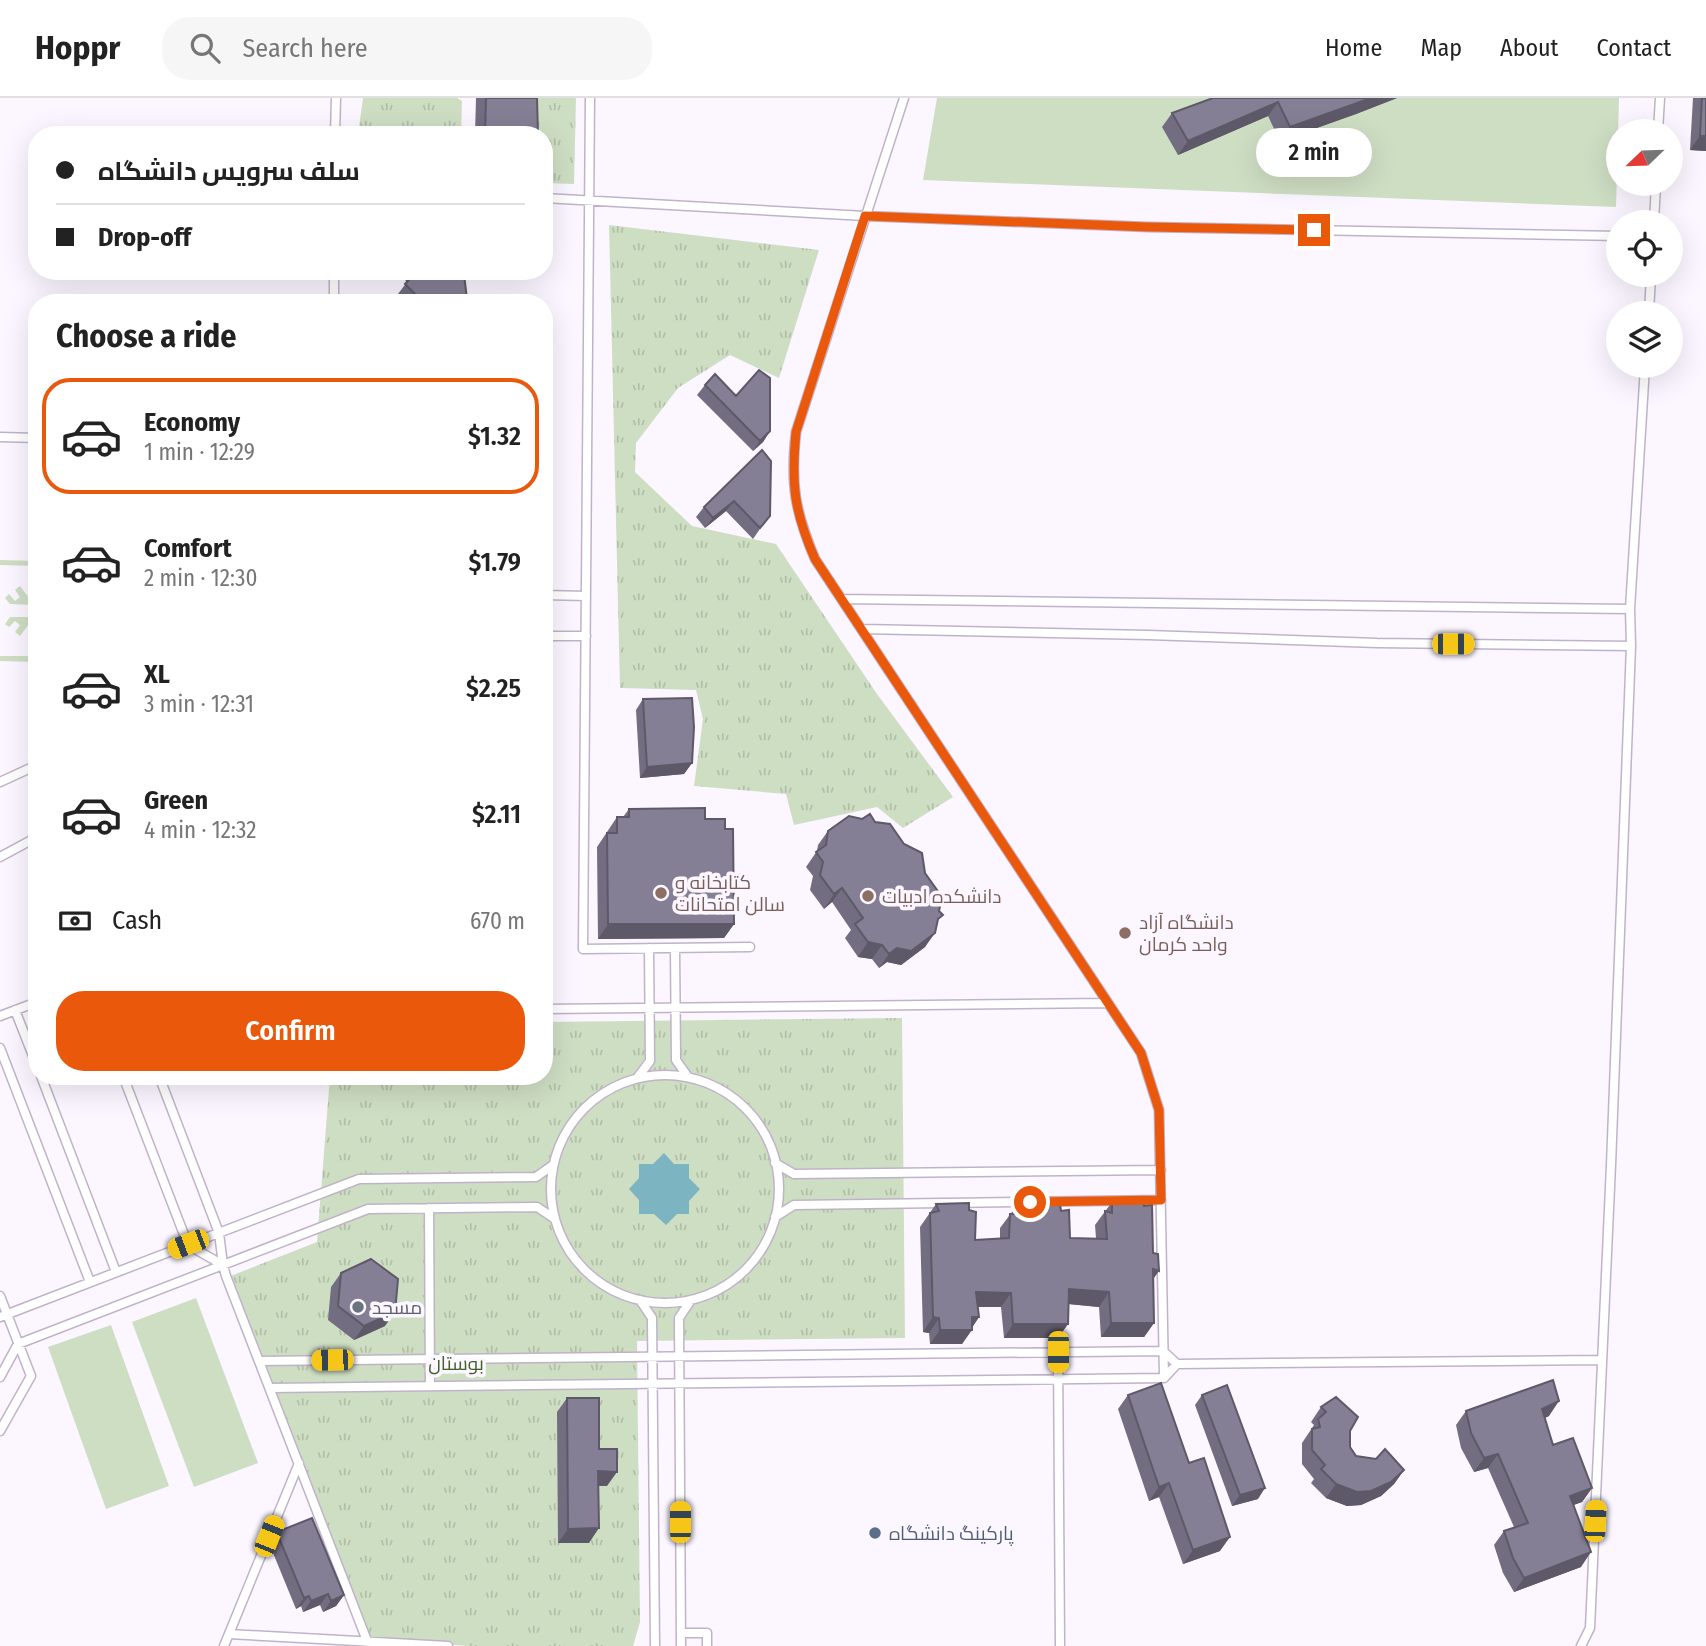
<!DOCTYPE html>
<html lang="en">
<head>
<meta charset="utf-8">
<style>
	:root { --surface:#fff; --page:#f6f6f6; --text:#222; --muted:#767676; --line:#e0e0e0; --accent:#ea580c }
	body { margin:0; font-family:"Fira Sans Condensed",Cairo,sans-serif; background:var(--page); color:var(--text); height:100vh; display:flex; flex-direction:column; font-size:26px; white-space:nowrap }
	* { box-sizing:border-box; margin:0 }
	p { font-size:23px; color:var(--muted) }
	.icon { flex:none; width:38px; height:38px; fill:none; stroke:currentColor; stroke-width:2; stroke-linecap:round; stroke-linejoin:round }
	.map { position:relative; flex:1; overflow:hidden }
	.side { position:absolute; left:28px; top:196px; width:525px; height:791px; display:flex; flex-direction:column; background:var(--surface); border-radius:28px; box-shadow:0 7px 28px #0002 }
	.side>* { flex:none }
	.top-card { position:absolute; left:28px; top:28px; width:525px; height:154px; border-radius:28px; box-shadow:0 7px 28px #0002; display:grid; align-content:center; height:154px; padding:0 28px; background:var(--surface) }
	.needle { width:46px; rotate:247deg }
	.fabs { position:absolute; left:1606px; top:21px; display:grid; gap:14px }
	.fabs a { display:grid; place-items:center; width:77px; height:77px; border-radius:50%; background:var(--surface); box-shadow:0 7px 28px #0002; font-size:35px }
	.end { position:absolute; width:32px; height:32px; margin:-16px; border:9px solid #ea580c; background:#fff; box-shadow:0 0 0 4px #fff }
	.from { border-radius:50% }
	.bubble { position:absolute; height:49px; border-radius:24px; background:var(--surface); box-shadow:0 7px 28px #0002; font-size:23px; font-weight:600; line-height:49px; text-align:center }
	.car { position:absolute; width:21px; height:42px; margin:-21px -10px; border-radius:9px; box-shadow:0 0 5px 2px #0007; background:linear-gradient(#f5c518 24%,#345 0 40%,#f5c518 0 76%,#345 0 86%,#f5c518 0) }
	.top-card b { display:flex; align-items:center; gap:24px; height:66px; font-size:26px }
	.top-card b+b { border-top:2px solid var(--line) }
	.top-card i { width:18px; height:18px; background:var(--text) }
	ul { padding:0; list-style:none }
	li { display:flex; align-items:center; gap:21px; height:116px; margin:0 14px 10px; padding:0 14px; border:4px solid transparent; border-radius:28px }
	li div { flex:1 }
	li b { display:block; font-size:26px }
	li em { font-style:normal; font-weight:600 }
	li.current { border-color:var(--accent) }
	li>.icon { width:63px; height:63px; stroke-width:1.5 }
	h2 { padding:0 28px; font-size:32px; line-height:84px }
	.pay { display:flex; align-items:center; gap:18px; height:77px; padding:0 28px; font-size:26px }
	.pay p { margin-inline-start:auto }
	.button { display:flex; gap:14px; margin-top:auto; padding:14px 28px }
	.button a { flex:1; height:80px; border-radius:28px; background:var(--accent); color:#fff; font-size:28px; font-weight:600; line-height:80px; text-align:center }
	header { display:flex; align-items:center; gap:42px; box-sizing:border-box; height:98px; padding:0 35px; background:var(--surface); border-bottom:2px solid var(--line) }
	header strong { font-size:33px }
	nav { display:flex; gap:38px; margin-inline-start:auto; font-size:24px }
	.search { width:490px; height:63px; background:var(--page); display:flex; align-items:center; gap:18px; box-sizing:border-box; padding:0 24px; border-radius:28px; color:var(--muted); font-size:26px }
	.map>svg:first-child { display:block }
</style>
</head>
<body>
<header>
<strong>Hoppr</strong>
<div class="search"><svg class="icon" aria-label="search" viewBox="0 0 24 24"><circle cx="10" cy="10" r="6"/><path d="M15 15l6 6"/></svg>Search here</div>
<nav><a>Home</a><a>Map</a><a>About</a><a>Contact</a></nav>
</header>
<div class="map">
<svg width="1706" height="1548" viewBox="0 0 1706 1548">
	<defs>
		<pattern id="park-tufts" width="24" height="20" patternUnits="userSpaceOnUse" patternTransform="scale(1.75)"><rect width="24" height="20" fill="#cedec3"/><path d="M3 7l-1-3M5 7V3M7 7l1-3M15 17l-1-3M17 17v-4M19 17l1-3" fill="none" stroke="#b2bfa8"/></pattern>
	</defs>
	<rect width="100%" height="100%" fill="#fbf6ff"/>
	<path fill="#cedec3" d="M937,0H1619L1616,109L923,82Z
		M0,462L37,463V468L0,467Z
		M20,488L34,507L10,506L5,500L9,496L15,503L20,499L15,492Z
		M10,519H34L20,538L15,534L20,527L15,523L9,529L5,526Z
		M0,558H37V564L0,563Z
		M196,1200L258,1365L194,1389L132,1224Z
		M111,1227L169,1388L106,1411L48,1249Z"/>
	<path fill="url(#park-tufts)" d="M363,0H457L462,3L461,37H358Z
		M537,0H576L574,86L544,85V37H538Z
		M609,127L819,152L779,280L730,257L678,290L636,345L635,374L692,428L776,446L877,596L953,699L903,730L877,709L794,727L786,696L694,688L703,621L696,592L620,590Z
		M902,920L905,1240L637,1243L640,1524L633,1548H472L369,1542L228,1179L317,1144L330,978H544V924Z"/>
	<path fill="#7cb4c1" d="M664,1055L674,1066H689V1080L700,1091L689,1103V1116H677L666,1127L654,1116H639V1102L629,1091L639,1080V1066H653Z"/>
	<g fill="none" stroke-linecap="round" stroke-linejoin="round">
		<defs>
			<path id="service" d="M590,0L583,851L750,849
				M904,0L796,334C790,386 795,413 815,461L1141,955L1159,1012L1164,1280
				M1658,33L1660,0
				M335,37L336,0
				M544,100L865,118L1148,129L1619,138
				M1654,124L1656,86
				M334,205V173
				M1649,215L1651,177
				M0,339L37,340
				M544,497L586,498
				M842,501L1630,511
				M862,531L1148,537L1377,545L1631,548
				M544,538H586
				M0,684L37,667
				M32,741L37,753
				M0,759L37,739
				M675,850L676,962L688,979
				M544,911L1108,905
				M15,912L37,968
				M0,918L37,904
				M0,950L90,1184
				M551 1091a114 114 0 1 1 228 0a114 114 0 1 1-228 0Z
				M41,978L116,1174
				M123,978L188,1147L223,1167
				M159,978L219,1135L223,1167L226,1178L369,1548
				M638,979L650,963L649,850
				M775,1065L794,1076L1161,1072
				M429,1110L430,1288
				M775,1119L794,1107L1161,1102
				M0,1198L31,1278L0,1333
				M640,1202L652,1220L655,1548
				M0,1219L359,1081L536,1079L553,1067
				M1058,1254L1060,1548
				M259,1263L1163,1253L1177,1266
				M0,1279L18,1246L368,1111L537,1109L555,1121
				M270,1290L1164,1280L1177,1266L1602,1262
				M681,1535H707V1548
				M229,1536L448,1548
				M224,1548L299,1365
				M681,1548L679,1220L691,1202
				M1581,1548L1590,1530L1611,1067L1631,548L1630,511L1645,268"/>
		</defs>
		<use href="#service" stroke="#c0b3c9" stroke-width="11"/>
		<use href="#service" stroke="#fff" stroke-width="8"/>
	</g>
	<path fill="#726d80" d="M476,0H537L538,37H475Z
		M1213,0H1397L1356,16L1280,43L1268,18L1178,57L1162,29L1172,15Z
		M1693,0H1706V53L1690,52Z
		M403,173H467L464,178L467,201L470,205H399L395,200L407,184L400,177Z
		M705,287L770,333L763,344L753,353L697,297Z
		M762,352V428L753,441L726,413L705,430L696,419L704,409Z
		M643,601L692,665L684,676L640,680L636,612Z
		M629,711L705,721L725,731L734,826L724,840L598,841L597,749L617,719H623Z
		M875,724L925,775L937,825L925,849L901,867L887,864L879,870L872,861L858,859L845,840L851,832L832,804L824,811L810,792L813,778L806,769L817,753L818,747L828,733Z
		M1112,1104L1153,1183L1154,1225L1144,1239H1101L1099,1209L1068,1206V1226L1058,1240H1004L1001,1209H978L979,1219L962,1246H930L929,1235L923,1234L920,1129L936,1106L969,1112L975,1142L1000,1141V1130L1018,1106L1061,1113L1070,1140H1096L1095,1127Z
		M341,1175L385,1228L354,1242L328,1222L331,1189Z
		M1128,1297L1220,1453L1183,1466L1159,1399L1149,1403L1118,1311Z
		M1202,1297L1258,1401L1232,1408L1195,1307Z
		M567,1300L599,1351L607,1388H598L589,1445H558L557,1314Z
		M1321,1309L1350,1333V1349L1356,1358L1404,1372L1394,1386L1381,1398L1361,1407L1347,1408L1326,1400L1311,1385L1314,1381L1302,1366V1345L1314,1327L1311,1324Z
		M1466,1313L1549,1318L1545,1320L1553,1347L1592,1390L1582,1404L1573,1407L1581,1469L1514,1494L1503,1475L1494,1447L1504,1433L1514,1429L1488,1370L1474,1374L1461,1350L1456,1327Z
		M282,1432L344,1497L336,1508L323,1514L320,1507L303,1514L301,1508L296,1511L271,1450L274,1442Z"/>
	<path fill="#5d5968" d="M1371,0H1397L1356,16L1280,43L1290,29Z
		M1278,4L1268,18L1178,57L1188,43Z
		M1700,38H1706V53L1690,52Z
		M770,333L763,344L753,353L760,343Z
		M734,403L726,413L705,430L713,420Z
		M692,665L684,676L640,680L647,669Z
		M842,790L832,804L824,811L834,796Z
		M608,826H734L724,840L598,841Z
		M935,835L925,849L901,867L887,864L879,870L889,856L897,850Z
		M868,844L882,847L872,861L858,859Z
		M1153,1171L1159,1173L1149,1187Z
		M1069,1191L1109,1194L1099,1209L1059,1205Z
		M976,1194L1011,1195L1001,1209H966Z
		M395,1214L385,1228L354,1242L364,1228Z
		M933,1219L939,1220L929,1235L923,1234Z
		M972,1219H979L970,1232H972L962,1246H930L940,1232Z
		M1111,1225H1154L1144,1239H1101Z
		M1013,1226H1068L1058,1240H1004Z
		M1559,1303L1549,1318L1532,1325L1542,1311Z
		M1498,1356L1488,1370L1474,1374L1484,1360Z
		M1404,1372L1394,1386L1381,1398L1361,1407L1347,1408L1326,1400L1336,1386Z
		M598,1373L617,1374L607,1388L588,1387Z
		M1169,1385L1159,1399L1149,1403L1159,1389Z
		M1265,1390L1258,1401L1232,1408L1240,1397Z
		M1592,1390L1582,1404L1560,1412L1570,1398Z
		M599,1430L589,1445H558L568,1431Z
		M1230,1439L1220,1453L1183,1466L1193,1452Z
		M1591,1454L1581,1469L1514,1494L1524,1480Z
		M328,1496L320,1507L303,1514L311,1503Z
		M344,1497L336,1508L323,1514L331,1503Z
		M309,1498L301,1508L296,1511L304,1500Z"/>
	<path fill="#857f95" stroke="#5d5968" stroke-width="2" d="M486,0H537L538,37H485Z
		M1213,0H1371L1290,29L1278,4L1188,43L1172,15Z
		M1702,0H1706V38H1700Z
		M417,173H466L464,176L467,201L470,205H417L420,201L405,186Z
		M759,272L770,280V333L760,343L705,287L715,276L736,298Z
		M762,352L771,363L770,418L760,430L734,403L713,420L704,409Z
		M692,600L694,629L692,665L647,669L643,601Z
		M705,710V721H725V731H733L734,826H608L607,735H617V719H629V711Z
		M870,716L875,724L890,726L904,746L922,755L925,775L942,799L939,813L943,817L938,821L935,835L911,853L897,850L889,856L882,847L868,844L855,826L863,820L842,790L834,796L820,777L823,764L816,754L826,747L828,733L849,718L862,721Z
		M1142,1102L1144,1108L1152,1107L1153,1155L1158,1156L1159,1173L1153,1171L1154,1225H1111L1109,1194L1069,1191L1068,1226H1013L1011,1195L976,1194L979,1219H972V1232H940L939,1220L933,1219L930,1115L939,1113L936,1106L969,1105V1112L976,1114L975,1142L1009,1140L1010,1116H1016L1018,1106H1060L1061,1113L1069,1112L1070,1140L1107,1141L1105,1113L1112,1115V1104Z
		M371,1161L398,1181L395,1214L364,1228L338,1208L341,1175Z
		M1553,1282L1559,1303L1542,1311L1553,1347L1573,1340L1592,1390L1570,1398L1591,1454L1524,1480L1513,1460L1504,1433L1528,1425L1498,1356L1484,1360L1471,1335L1466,1313Z
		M1161,1285L1189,1365L1204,1360L1230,1439L1193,1452L1169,1385L1159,1389L1128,1297Z
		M1227,1287L1265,1390L1240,1397L1202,1297Z
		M1336,1299L1358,1319L1350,1333V1349L1356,1358L1376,1361L1385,1351L1404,1372L1391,1384L1371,1393L1357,1394L1336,1386L1321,1371L1325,1367L1312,1352V1331L1320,1329L1318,1321L1326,1314L1321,1309Z
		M567,1300H599V1351H617V1374L598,1373L599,1430L568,1431Z
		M312,1420L344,1497L331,1503L328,1496L311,1503L309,1498L304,1500L279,1440L282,1432Z"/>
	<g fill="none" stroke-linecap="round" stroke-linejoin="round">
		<path stroke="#ea580c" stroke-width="9" d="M1030,1104L1161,1102L1159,1012L1141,955L815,461C794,413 791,386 796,334L865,118L1148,129L1314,132"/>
	</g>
	<g fill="#8d6e63" stroke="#fbf6ff" stroke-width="2.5">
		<circle cx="661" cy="795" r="7"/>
		<circle cx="868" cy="798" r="7"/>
		<circle cx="1125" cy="835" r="7"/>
	</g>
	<circle fill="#6b7280" stroke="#fbf6ff" stroke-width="2.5" cx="358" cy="1209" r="7"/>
	<circle fill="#5c6f8a" stroke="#fbf6ff" stroke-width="2.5" cx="875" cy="1435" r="7"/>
	<g text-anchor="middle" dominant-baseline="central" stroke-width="7" stroke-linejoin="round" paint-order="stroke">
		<g font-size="19" fill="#785e54" stroke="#fbf6ff" text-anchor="start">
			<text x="675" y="784">کتابخانه و<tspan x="675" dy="22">سالن امتحانات</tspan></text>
			<text x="882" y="798">دانشکده ادبیات</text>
			<text x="1139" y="824">دانشگاه آزاد<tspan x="1139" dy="22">واحد کرمان</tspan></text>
		</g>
		<g font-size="19" fill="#5b616d" stroke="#fbf6ff" text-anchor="start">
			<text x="372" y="1209">مسجد</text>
		</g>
		<g font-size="19" fill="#426128" stroke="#fbf6ff">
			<text x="456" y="1265">بوستان</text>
		</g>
		<g font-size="19" fill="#4e5e75" stroke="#fbf6ff" text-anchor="start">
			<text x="889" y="1435">پارکینگ دانشگاه</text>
		</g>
	</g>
</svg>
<div class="fabs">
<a><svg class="needle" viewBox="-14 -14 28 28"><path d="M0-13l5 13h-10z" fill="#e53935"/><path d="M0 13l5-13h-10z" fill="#767676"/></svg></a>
<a><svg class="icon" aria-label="locate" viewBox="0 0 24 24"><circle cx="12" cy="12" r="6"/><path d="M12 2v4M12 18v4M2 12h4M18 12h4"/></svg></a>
<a><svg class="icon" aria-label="layers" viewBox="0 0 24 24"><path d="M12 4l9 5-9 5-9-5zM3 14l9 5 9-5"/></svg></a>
</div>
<i class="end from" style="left:1030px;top:1104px"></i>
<i class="end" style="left:1314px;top:132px"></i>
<div class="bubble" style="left:1256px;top:30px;width:116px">2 min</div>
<i class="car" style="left:1453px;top:546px;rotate:90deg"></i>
<i class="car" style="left:188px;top:1146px;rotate:249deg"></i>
<i class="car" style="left:1058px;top:1254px;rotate:180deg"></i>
<i class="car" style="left:332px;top:1262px;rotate:269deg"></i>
<i class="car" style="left:1595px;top:1423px;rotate:3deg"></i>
<i class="car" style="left:680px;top:1424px;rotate:0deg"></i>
<i class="car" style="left:269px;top:1438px;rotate:22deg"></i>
<div class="top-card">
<b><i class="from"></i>سلف سرویس دانشگاه</b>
<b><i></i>Drop-off</b>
</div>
<section class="side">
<h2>Choose a ride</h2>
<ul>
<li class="current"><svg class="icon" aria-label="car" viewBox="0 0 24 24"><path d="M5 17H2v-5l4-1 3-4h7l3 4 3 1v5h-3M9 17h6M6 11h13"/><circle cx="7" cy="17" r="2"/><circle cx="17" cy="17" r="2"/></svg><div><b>Economy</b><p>1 min · 12:29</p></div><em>$1.32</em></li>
<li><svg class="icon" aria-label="car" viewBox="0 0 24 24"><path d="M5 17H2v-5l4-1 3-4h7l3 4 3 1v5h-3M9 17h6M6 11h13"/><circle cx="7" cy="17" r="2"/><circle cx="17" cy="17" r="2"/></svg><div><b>Comfort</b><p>2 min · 12:30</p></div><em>$1.79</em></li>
<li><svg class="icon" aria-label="car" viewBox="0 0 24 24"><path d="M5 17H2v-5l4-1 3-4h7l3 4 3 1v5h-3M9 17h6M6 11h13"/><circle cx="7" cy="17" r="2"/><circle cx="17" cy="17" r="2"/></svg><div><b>XL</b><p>3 min · 12:31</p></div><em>$2.25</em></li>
<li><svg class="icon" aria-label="car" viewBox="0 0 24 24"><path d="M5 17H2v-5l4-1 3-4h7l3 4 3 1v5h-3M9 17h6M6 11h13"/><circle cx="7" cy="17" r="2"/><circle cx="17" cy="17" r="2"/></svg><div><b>Green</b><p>4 min · 12:32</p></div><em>$2.11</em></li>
</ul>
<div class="pay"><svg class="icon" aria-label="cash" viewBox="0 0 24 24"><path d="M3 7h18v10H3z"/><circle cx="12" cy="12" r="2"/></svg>Cash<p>670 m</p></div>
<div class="button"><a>Confirm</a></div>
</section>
</div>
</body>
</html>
